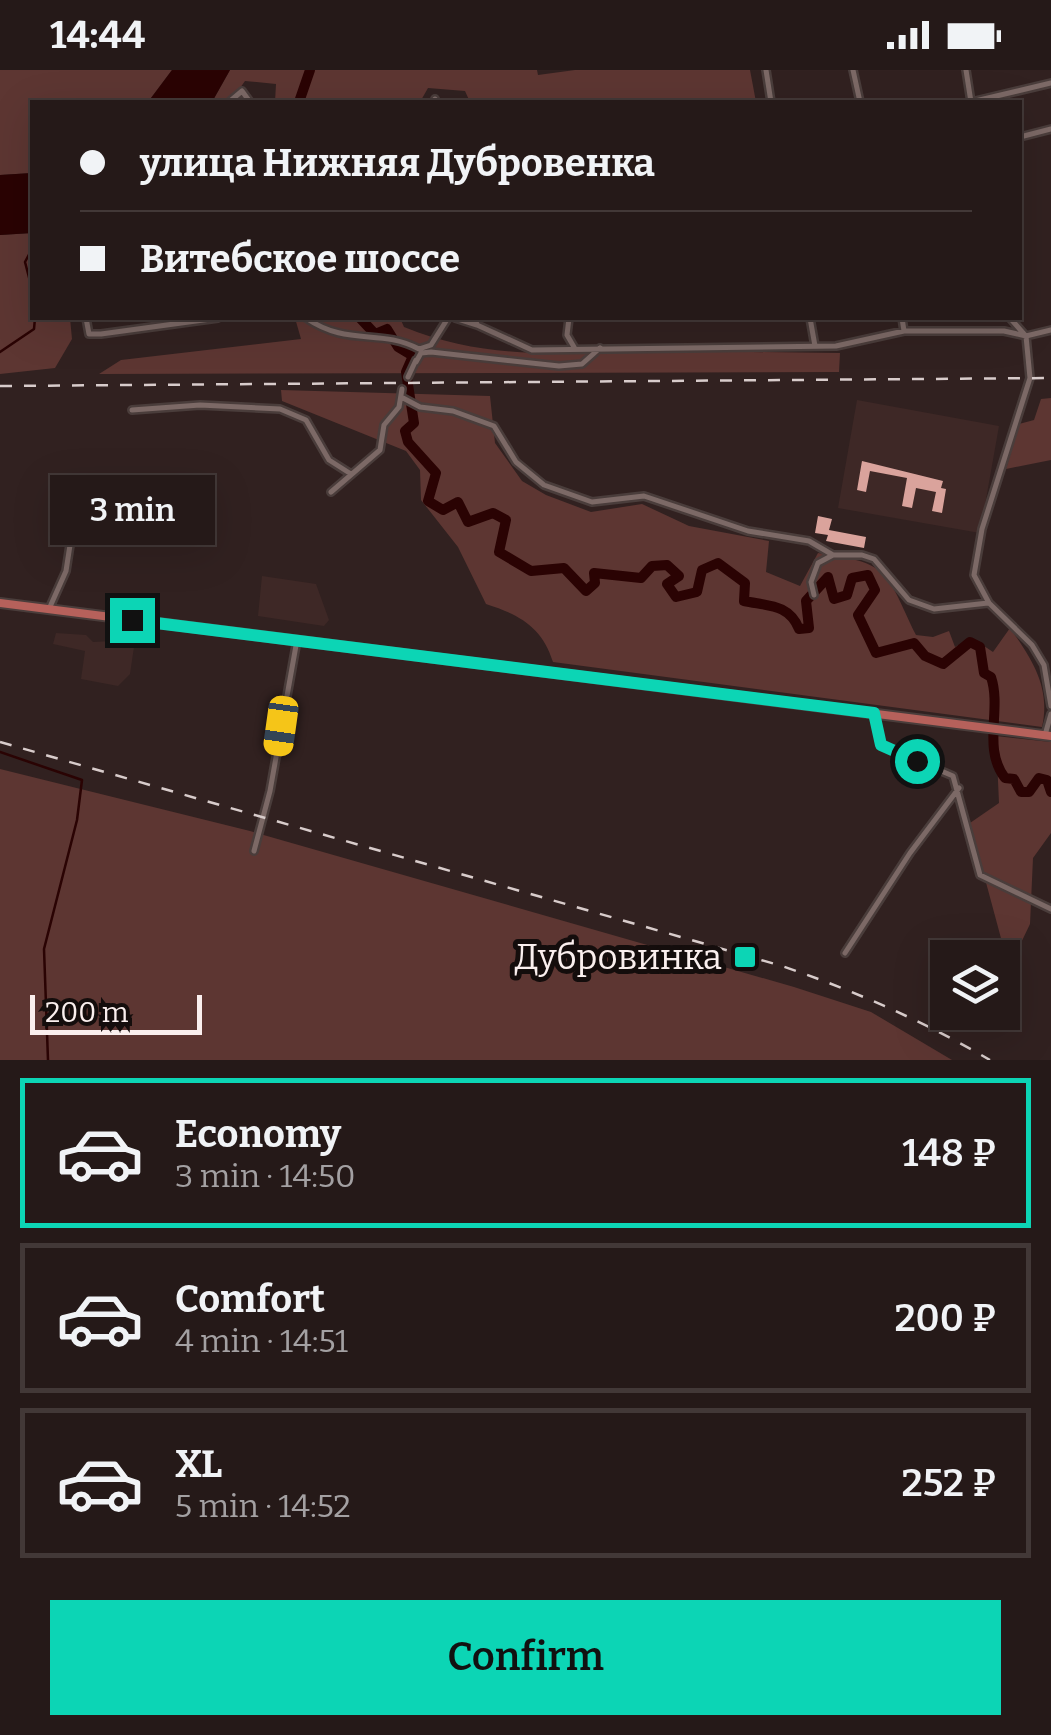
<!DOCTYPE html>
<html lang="en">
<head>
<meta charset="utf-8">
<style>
	:root { --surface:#251918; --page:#2d2221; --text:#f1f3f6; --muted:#a3a0a2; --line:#423837; --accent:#0cd5b5 }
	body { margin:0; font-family:Bitter,serif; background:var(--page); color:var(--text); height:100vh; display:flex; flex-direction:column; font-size:38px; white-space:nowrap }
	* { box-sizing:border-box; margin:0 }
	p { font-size:32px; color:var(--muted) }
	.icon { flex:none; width:55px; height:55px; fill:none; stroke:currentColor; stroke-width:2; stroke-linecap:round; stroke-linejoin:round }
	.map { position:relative; height:990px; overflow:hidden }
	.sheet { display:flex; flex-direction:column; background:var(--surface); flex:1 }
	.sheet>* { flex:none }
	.hud { position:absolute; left:30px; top:30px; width:992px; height:220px; border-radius:0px; box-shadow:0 10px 40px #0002,0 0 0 2px var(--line); display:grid; align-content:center; height:220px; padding:0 50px; background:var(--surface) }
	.fabs { position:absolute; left:930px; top:870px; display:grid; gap:20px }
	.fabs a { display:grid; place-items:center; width:90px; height:90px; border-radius:0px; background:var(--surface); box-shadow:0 10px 40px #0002,0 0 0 2px var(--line); font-size:50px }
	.scale { position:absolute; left:30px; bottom:25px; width:172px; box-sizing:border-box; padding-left:10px; border:5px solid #faefee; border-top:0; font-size:28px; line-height:35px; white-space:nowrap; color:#faefee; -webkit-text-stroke:8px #140d0c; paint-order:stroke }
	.end { position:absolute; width:45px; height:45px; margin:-22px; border:12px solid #0cd5b5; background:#111; box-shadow:0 0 0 5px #111 }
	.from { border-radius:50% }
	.bubble { position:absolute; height:70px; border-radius:0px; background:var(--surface); box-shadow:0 10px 40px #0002,0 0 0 2px var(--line); font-size:32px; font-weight:600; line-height:70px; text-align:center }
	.car { position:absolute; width:30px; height:60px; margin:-30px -15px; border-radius:12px; box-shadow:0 0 8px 2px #0007; background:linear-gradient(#f5c518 24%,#345 0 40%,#f5c518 0 76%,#345 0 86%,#f5c518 0) }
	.hud b { display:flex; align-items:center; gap:35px; height:95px; font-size:38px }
	.hud b+b { border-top:2px solid var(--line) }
	.hud i { width:25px; height:25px; background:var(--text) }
	ul { padding:18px 0 0; list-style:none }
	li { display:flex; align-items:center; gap:30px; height:150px; margin:0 20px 15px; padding:0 30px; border:5px solid var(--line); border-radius:0px }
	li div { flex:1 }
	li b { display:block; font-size:38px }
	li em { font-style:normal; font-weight:600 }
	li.active { border-color:var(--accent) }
	li>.icon { width:90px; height:90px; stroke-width:1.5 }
	.action { display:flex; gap:20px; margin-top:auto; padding:20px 50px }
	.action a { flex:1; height:115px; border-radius:0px; background:var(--accent); color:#111; font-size:40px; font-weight:600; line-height:115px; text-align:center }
	.status { display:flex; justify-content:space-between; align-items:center; height:70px; padding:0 50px; background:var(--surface); direction:ltr }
	.status svg { height:28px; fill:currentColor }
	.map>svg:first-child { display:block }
</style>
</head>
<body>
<div class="status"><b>14:44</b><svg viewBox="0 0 49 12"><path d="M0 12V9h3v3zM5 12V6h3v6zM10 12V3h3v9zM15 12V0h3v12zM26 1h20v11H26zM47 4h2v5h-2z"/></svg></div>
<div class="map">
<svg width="1051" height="990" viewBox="0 0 1051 990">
	<rect width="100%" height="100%" fill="#312120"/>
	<path fill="#3e2826" d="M857,330L999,356L980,463L838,438Z
		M262,506L316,514L329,550L324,556L258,546Z
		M56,563L86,565L93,572L135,570L130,604L118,616L81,609L85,581L53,574Z"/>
	<path fill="#5d3632" d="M0,0H172L148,32H32V103L0,105Z
		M230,0H537L538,5L575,0H750L756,32H470L465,21L428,18L420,32H275L276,14L245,11L230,32H212Z
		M32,163V248H70L72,269L55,298L0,304V165Z
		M295,248H400L404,257C495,294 575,281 670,281C727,281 783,283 840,283L839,302L99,304L121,290L301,269Z
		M281,320L490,326L495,373L522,411L546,425L591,442L642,434L689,456L769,471L766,502L800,516L818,483C891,493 885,501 916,565L933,567L949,561L955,577L972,568L993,582L1010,558C1032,589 1051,618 1042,657L553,592C542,557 520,545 486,534L458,477L421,430L420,400L406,381L282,331Z
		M1051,328V390L1006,399L1019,354L1034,350L1041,329Z
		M996,666L1051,672V763L1033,788L1030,854L1009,898L970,753L999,733Z
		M0,699L250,761L794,917L871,942L952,990H0Z"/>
	<path fill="#2a0303" d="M172,0H230L212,32H148Z
		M32,103V163L0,165V105Z"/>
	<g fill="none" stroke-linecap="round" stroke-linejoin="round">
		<path stroke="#2a0303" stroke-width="2.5" d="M32,179L25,192L32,219
			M0,282L34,259L35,248
			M0,682L82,710L77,750L44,879L48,990"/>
		<path stroke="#2a0303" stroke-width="10" d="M299,32L310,0
			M360,248L375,264L387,259L398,277L413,286L406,302L414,353L405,361L408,372L436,403L428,431L443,440L458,432L468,452L493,443L506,450L499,482L531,501L564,498L586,521L595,513L594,503L641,508L652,496L667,495L679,506L667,514L676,527L697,522L702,500L718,493L745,513L744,531C768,536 789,534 799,559L809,558L806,531L828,507L834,529L847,525L852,508L868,505L875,520L858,545L876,583L914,573L925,586L943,594L970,572L980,577L984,603L991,607C1002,640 982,678 1005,708L1014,709L1021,722H1029L1039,708L1047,710L1051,722"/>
	</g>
	<path fill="#daa39c" d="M862,391L943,411L941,418L946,419L942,443L932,441L936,422L916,418L912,438L902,436L907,408L870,401L866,422L857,420Z
		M818,446L832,449L829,460L866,467L864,478L826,471L828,465L815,463Z"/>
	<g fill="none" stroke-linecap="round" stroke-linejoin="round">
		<defs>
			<path id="minor" d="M766,0L771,32
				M853,0L860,32
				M966,0L971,32
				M229,32L242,21L250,32
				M435,32V29
				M971,32L1051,13
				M1020,67L1051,59
				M86,248L89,264H101L218,248
				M306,248C348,277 380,258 419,279
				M455,248L477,255
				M475,248L477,255L532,280L836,276L904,261H1004L1026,266L1051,260
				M569,248L567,265L574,277
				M810,248L815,276
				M902,248L904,261
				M1010,248L1024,264
				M1026,266L1030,308L982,459L974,505L989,533L1032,575L1044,595L1051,636
				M419,279L431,275L448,248
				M416,292L421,283L431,282L559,296L582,294L600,278
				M408,307L416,290
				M403,328L420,337L453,341L494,356L516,392L544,415L592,432L644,426L748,461L809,471L833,485
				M132,340L200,335L280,339L306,350L329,390L351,404
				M331,422L380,380L384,355L399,337L402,319
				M814,525L811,512L818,493L833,485H862L874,489L909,530L934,539L988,533
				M49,539L66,501L79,417
				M874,643L881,675L953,706L980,805L1051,839
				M1045,665L1051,644
				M254,781L270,721L297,570
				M845,883L910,783L959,718"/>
			<path id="primary" d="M0,533L1051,666"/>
		</defs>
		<use href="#minor" stroke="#4a3d3b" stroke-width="10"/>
		<use href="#primary" stroke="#4a3d3b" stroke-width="12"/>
		<use href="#minor" stroke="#7c6966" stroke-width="5"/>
		<use href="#primary" stroke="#b6615b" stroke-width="8"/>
		<path stroke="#d8cccb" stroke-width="2.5" stroke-dasharray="12 12" stroke-linecap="butt" d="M0,316L1051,308
			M0,672L782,896C855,921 923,951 990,990"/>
	</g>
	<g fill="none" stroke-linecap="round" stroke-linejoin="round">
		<path stroke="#0cd5b5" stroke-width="12" d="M132,550L874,643L881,675L917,691"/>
	</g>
	<rect fill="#0cd5b5" stroke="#140d0c" stroke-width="4" x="733" y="875" width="24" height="24" rx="5"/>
	<g text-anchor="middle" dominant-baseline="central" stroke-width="10" stroke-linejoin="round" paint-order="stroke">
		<g font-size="35" fill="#faefee" stroke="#140d0c" text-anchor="end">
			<text x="722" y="887">Дубровинка</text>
		</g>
	</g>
</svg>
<div class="fabs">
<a><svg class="icon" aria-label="layers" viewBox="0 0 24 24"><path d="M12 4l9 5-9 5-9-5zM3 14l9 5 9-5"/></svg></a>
</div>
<div class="scale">200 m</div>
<i class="end from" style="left:917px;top:691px"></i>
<i class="end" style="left:132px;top:550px"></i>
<div class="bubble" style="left:50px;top:405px;width:165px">3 min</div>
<i class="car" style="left:281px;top:656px;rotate:188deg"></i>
<div class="hud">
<b><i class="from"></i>улица Нижняя Дубровенка</b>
<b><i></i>Витебское шоссе</b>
</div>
</div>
<section class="sheet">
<ul>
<li class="active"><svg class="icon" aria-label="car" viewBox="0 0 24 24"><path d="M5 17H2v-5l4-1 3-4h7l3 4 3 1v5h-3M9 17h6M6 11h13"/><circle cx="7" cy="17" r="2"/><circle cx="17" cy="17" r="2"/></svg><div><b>Economy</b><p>3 min · 14:50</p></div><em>148 ₽</em></li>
<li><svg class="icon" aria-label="car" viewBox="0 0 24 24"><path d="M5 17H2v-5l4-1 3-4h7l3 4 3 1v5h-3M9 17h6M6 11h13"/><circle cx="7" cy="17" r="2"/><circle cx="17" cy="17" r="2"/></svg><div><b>Comfort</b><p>4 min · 14:51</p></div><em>200 ₽</em></li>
<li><svg class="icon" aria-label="car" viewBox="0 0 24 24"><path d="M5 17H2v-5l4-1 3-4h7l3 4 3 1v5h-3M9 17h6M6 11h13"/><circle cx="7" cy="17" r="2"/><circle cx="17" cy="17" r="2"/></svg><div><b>XL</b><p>5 min · 14:52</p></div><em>252 ₽</em></li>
</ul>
<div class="action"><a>Confirm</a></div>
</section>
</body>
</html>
